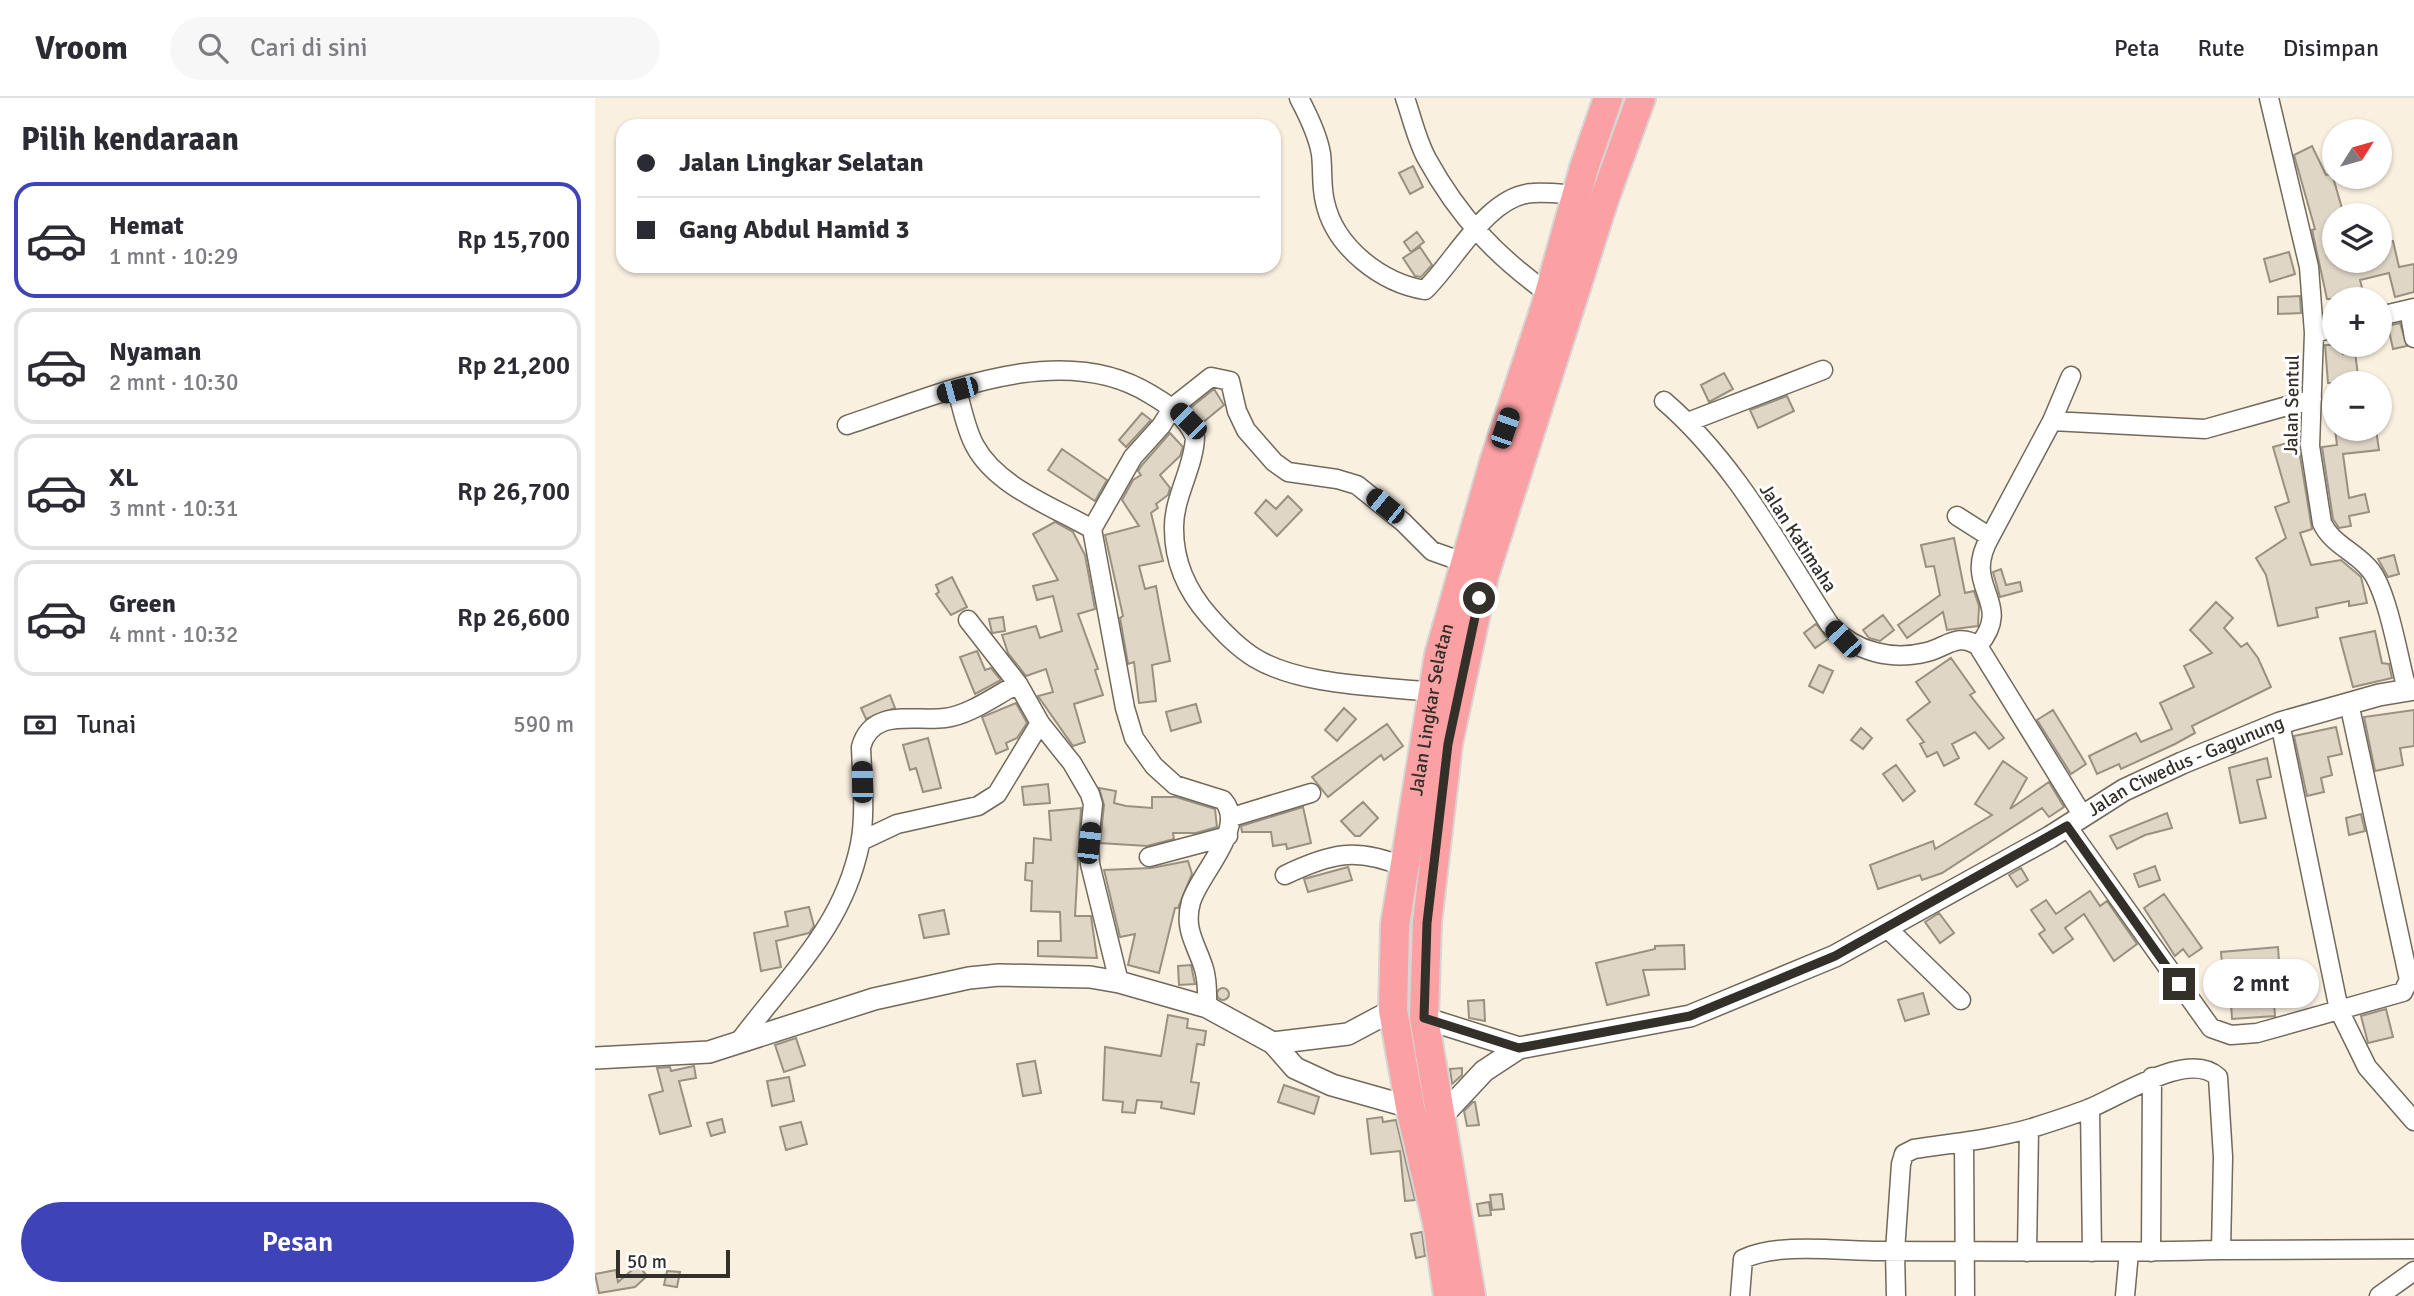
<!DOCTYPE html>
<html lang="id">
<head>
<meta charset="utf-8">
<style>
	:root { --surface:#fff; --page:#f7f7f7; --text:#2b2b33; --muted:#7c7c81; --line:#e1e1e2; --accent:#3e43b7 }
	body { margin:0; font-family:Signika,sans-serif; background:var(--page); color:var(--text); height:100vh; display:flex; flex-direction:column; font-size:26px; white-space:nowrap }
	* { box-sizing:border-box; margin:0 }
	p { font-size:23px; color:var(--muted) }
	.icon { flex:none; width:38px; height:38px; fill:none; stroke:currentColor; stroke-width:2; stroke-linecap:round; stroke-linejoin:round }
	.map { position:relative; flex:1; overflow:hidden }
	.panel { display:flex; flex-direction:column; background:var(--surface); width:595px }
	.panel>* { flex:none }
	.hud { position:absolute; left:21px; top:21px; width:665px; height:154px; border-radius:21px; box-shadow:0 2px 5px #0004; display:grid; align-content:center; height:154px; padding:0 21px; background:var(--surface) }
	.needle { width:46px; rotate:53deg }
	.buttons { position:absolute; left:1727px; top:21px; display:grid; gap:14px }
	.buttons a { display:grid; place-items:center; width:70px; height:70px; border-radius:50%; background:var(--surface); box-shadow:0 2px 5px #0004; font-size:35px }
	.scale { position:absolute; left:21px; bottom:18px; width:114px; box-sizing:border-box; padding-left:7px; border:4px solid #332f29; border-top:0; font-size:19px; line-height:24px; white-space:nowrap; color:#332f29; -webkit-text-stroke:5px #fff; paint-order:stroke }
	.end { position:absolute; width:32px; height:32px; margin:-16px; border:9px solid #332f29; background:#fff; box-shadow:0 0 0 4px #fff }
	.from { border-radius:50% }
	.bubble { position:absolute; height:49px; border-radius:24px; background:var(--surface); box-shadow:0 2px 5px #0004; font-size:23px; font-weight:600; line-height:49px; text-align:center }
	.car { position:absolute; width:21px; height:42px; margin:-21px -10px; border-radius:9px; box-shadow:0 0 5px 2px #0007; background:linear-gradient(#222 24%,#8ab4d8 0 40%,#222 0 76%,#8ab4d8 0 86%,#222 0) }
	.hud b { display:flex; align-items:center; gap:24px; height:66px; font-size:26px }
	.hud b+b { border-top:2px solid var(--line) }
	.hud i { width:18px; height:18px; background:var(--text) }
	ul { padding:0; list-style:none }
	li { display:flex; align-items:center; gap:21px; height:116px; margin:0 14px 10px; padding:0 7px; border:4px solid var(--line); border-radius:21px }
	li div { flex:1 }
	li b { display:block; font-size:26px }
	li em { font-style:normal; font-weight:600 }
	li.active { border-color:var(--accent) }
	li>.icon { width:63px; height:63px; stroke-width:1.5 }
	h2 { padding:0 21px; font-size:32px; line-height:84px }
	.pay { display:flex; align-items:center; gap:18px; height:77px; padding:0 21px; font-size:26px }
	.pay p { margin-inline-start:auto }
	.primary-button { display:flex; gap:14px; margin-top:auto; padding:14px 21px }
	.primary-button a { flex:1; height:80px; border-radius:42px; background:var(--accent); color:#fff; font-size:28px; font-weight:600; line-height:80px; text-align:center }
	header { display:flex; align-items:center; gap:42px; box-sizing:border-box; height:98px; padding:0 35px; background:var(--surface); border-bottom:2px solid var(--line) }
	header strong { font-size:33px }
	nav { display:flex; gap:38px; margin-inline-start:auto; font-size:24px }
	.search { width:490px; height:63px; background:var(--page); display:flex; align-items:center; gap:18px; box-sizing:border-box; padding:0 24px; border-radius:38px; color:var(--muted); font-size:26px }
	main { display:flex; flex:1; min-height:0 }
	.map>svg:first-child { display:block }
</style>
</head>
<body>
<header>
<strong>Vroom</strong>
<div class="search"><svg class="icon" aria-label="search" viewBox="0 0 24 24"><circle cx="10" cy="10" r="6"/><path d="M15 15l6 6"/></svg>Cari di sini</div>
<nav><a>Peta</a><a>Rute</a><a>Disimpan</a></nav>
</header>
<main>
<section class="panel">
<h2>Pilih kendaraan</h2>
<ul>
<li class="active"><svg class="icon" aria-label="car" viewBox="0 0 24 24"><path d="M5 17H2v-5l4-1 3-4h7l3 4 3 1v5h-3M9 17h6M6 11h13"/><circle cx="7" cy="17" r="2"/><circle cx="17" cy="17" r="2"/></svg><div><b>Hemat</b><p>1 mnt · 10:29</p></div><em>Rp 15,700</em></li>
<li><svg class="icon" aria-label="car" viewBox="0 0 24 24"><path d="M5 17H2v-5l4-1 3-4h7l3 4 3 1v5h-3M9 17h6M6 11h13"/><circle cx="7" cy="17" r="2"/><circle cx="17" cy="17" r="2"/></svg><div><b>Nyaman</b><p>2 mnt · 10:30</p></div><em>Rp 21,200</em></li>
<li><svg class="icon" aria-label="car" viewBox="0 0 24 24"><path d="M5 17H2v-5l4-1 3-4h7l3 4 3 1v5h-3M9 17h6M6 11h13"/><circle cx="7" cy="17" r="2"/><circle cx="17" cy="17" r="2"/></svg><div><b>XL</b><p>3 mnt · 10:31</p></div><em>Rp 26,700</em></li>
<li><svg class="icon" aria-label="car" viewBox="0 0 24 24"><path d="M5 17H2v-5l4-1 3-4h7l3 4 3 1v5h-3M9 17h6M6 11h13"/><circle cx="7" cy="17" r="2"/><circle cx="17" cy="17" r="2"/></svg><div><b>Green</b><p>4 mnt · 10:32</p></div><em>Rp 26,600</em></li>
</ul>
<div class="pay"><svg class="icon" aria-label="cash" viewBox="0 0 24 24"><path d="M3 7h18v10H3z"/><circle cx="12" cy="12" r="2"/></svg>Tunai<p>590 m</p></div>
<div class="primary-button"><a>Pesan</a></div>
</section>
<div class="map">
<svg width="1819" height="1198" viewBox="0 0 1819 1198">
	<rect width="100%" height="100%" fill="#faf0e0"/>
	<path fill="#dfd6c6" stroke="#989081" stroke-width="2" d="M1717,48L1731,77L1737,76L1749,117H1740V163H1785V146L1798,143L1804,169L1819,166V194L1800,199L1794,175L1765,182L1770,201H1732L1717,132L1720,131L1699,57Z
		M818,68L828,89L815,96L804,75Z
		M822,134L829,144L816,154L809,144Z
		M825,149L837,167L826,179L820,178L808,160Z
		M1694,154L1700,176L1675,184L1669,161Z
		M1705,198L1706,215L1683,216V199Z
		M1805,225L1812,248L1798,251L1793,228Z
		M1730,247H1747L1748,256L1760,254L1764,285H1733Z
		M1129,275L1138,291L1114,304L1106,287Z
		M619,291L629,307L606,326L594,311Z
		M1192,298L1199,313L1163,330L1155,312Z
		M547,315L556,322L531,349L524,342Z
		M1740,331H1781L1784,352L1748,356L1754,400L1770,396L1774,414L1754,418L1756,428L1744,430L1738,421L1727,349L1742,347Z
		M575,335L588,349L585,358L565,377L575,390L573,397L561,406L563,410L556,415L568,463L544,468L550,491L561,488L575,563L557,567L561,603L544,605L539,564L533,566L525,520L528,518L510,437L544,428L527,402L538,382L546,377L543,373L547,367Z
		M1699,343L1704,352L1717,431L1705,435L1716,467L1746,462L1766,479L1772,505L1754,508V503L1721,510L1723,519L1683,528L1671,477L1661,460L1691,440L1680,409L1694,404L1678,349Z
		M467,351L512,382L500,403L453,372Z
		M693,398L707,412L682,438L660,415L671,402L681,411Z
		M460,424L478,434L490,457L500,511L483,516L503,571L500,572L508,597L479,606L490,644L478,648L443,598L458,594L451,571L431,578L413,555L407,537L441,528L445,540L467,533L458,498L442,502L438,488L463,482L438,436Z
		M1359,440L1370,495L1379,493L1384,508L1383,528L1352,532L1348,514L1312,540L1303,527L1345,497L1339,468L1331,469L1326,447Z
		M1799,457L1804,476L1793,479L1783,461Z
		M1406,471L1411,487L1425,484L1427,493L1405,499L1398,474Z
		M357,479L372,509L356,517L341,496L344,494L341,487Z
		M1621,504L1638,520L1629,530L1646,549L1652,545L1663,560L1676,589L1597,628L1600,635L1580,646L1526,671L1524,666L1502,676L1494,658L1541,635L1546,644L1577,631L1565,605L1599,589L1589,568L1617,555L1595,532Z
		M1288,517L1299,532L1285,543L1274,540L1268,532Z
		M408,519L410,533L397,535L394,521Z
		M1221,526L1233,541L1220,550L1209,535Z
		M1780,533L1787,565L1794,566L1797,580L1758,589L1745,540Z
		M382,553L390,572L396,570L406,582L380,596L365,559Z
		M1356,560L1380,594L1375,597L1409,640L1394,651L1380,634L1357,646L1364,660L1349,668L1342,654L1332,659L1325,646L1329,644L1312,622L1335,604L1321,584Z
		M1224,567L1238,573L1228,595L1214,588Z
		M295,597L300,610L271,621L266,610Z
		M421,605L432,625L422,640L411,645L413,651L401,656L387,619Z
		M601,606L606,624L576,633L571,614Z
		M749,610L761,621L742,643L730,632Z
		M1458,612L1491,666L1476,676L1442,622Z
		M1819,612V648L1805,650L1808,667L1780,673L1769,619Z
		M792,626L808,648L789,662L786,657L733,699L717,679Z
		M1741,629L1747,656L1733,659L1737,677L1726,680L1729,694L1712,698L1699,638Z
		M1266,630L1277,640L1268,651L1256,642Z
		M333,640L346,690L328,694L321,670L315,672L308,647Z
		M1672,660L1676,679L1662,682L1671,720L1645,725L1634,670Z
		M1408,663L1432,680L1415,711L1454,684L1469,709L1454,719L1447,710L1347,775L1327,782L1325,777L1283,791L1275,767L1338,743L1340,751L1397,717L1380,706Z
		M1301,667L1320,693L1308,703L1288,676Z
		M453,686L455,705L429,707L427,689Z
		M504,690L521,693L519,705L531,708L557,710V699H581L620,711L622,729L601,735H578L579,741L552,748L505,745L509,707Z
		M768,704L783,720L765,738H760L746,723Z
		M708,709L716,745L692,751L691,746L678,748L676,734H647L646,728Z
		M486,710L480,818H496L502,860L443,858V843H466L465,814L436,813L437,783L430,782L431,765H438L439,740L456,742L454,713Z
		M1572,715L1577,730L1550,737L1522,751L1515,738Z
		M1766,716L1770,733L1754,737L1751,720Z
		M593,763L597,776L583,810H580L564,875L533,867L540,836L525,839L509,772L556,770Z
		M1560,768L1565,782L1544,789L1539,776Z
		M753,769L757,782L713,794L709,781Z
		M1426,770L1433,782L1422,789L1414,777Z
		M1495,793L1505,808L1512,803L1542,846L1519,863L1489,816L1470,830L1478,841L1458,855L1444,836L1450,832L1436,812L1451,802L1461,816Z
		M1569,796L1607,850L1594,859L1588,851L1580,858L1549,810Z
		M214,809L219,828L214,835L181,843L186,869L166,873L159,835L193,828L190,814Z
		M349,812L354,836L329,840L324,817Z
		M1344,815L1359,835L1345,845L1330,824Z
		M1089,847L1090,871L1048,872L1054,897L1012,907L1001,865L1060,851V848Z
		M1683,849L1685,879H1677L1680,918L1637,921L1635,889L1629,890L1626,854Z
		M596,867L600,886L584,887L583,868Z
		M622 896a6 6 0 1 1 12 0a6 6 0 1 1-12 0Z
		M1328,895L1334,916L1310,923L1303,902Z
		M889,902L890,923L874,920L873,903Z
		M1791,911L1798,939L1773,945L1766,918Z
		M573,917L593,921L592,930L611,933L609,947L602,946L596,984L604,985L599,1016L566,1010L567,1004L542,1002L540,1015L527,1014L528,1004L508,1002L510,949L566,958Z
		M201,940L210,967L189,974L180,947Z
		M440,963L446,995L428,998L422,966Z
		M99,968L101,980L84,983L96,1028L65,1036L54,997L68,993L62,970L75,969L76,973Z
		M867,970V977L857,986L855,971Z
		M194,979L199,1003L177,1008L172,983Z
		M689,987L724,999L719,1016L683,1004Z
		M878,1004H880L884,1027L872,1028L869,1013Z
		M787,1019L788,1024L801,1022L820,1102L810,1103L805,1053L776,1056L772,1021Z
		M127,1021L130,1034L116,1038L112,1025Z
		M206,1024L212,1046L191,1052L185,1029Z
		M907,1096L909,1111L897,1112L895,1097Z
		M894,1104L896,1117L884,1118L882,1106Z
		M827,1134L830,1158L821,1160L816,1136Z
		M43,1167L52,1178L40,1189L4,1195L0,1176L21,1172L23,1184Z
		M72,1173L85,1174L82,1189L69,1187Z"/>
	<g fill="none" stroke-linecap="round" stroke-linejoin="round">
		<defs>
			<path id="minor" d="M704,0C713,17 723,37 726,56C728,72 726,88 730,104C740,150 787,185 830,192C860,163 893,97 938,95C952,94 968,96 982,97
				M810,0C817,20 822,43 832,61C864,119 901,158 954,196
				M1674,0L1714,169L1719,235L1715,348L1727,425C1737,447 1762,454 1776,473C1793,495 1804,562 1812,592
				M1814,211L1819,240
				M1785,218L1819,210
				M1719,235L1740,230
				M362,292C367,310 371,332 380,348C402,389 459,409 497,431
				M1069,303C1140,364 1185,450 1235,527C1260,554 1297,563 1332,554C1352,549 1363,534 1383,548L1488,718
				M1457,323L1610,331L1717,301
				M1093,324L1228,272
				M252,327C343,297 465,240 555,296C575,308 590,317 600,339C599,370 578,400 579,431C579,464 592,493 614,518C628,534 642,549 660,560C706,588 785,588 837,594
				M1362,418L1395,439C1365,491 1421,503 1383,548
				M1395,439L1457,323L1476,278
				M373,522L423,586L445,625L477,665L495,696L498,706L494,745L495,766L524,884
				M1685,625L1744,912L1772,969L1819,1023
				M637,719L716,695
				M1472,728L1616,930L1636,937L1662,935L1808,894L1814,882L1754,605
				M266,743L302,726L383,708L402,696L445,625
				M554,759L633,738
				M690,777C736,755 761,749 809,769
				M1293,831L1366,902
				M612,909C612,897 613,884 609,871C602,847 588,832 596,804C605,774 653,730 628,702L580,687L559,668L539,640L530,610L497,431L538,359L566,328L578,309L616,279L635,283L642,313L651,332L679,364L693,374L742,381L762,387L808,424L837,453L868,464
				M143,945C192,879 248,830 265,746C271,715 267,680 266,649C277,609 320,624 350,620C375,617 401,597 423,586
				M1495,1010L1497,1154
				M1369,1044L1370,1198
				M1626,1152L1819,1151
				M1432,1154L1434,1031
				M1556,1154L1557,979
				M1145,1198L1148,1161C1183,1144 1245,1153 1285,1153C1399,1153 1512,1155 1626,1152L1628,1059L1623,979C1594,951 1524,999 1493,1011C1475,1018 1456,1024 1437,1030C1399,1041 1358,1045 1319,1051L1309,1056L1306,1066L1300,1153L1301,1198
				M1530,1198L1534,1154
				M1784,1198L1819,1173"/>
			<g id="tertiary">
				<path id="s1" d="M829,920L924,950L1095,918L1240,858L1455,739L1529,692L1587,665L1685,625L1784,597L1819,591"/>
				<path d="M678,945L753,936L798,912"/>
				<path d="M0,960L114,954L279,901L374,880L404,877L495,879L524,884L612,909L678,945L700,970L737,987L815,1009"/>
				<path d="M847,1018L889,973L924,950"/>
			</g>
			<g id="trunk">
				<path id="s2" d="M853,1198L842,1124L815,1009L798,912L800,827L844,557L899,364L950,210L989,70L1013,0"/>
				<path d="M876,1198L829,920L832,825L853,646L889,478L1010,99L1046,0"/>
			</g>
		</defs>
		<use href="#minor" stroke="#71695b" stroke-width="21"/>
		<use href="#tertiary" stroke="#71695b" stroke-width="24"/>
		<use href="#trunk" stroke="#d6d5d4" stroke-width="32"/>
		<use href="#minor" stroke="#fff" stroke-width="18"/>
		<use href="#tertiary" stroke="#fff" stroke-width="21"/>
		<use href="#trunk" stroke="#fba0a3" stroke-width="28"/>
	</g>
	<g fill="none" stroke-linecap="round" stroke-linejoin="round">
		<path stroke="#332f29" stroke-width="9" d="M884,500L853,646L832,825L829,920L924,950L1095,918L1240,858L1472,728L1584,886"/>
	</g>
	<g text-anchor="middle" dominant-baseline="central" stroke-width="6" stroke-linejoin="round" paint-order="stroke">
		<g font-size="19" fill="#332f29" stroke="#fff">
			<text transform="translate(1697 307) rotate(-89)">Jalan Sentul</text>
			<text transform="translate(1203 440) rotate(57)">Jalan Katimaha</text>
			<text stroke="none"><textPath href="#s2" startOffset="595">Jalan Lingkar Selatan</textPath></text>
			<text stroke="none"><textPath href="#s1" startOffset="830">Jalan Ciwedus - Gagunung</textPath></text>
		</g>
	</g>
</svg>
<div class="buttons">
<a><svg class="needle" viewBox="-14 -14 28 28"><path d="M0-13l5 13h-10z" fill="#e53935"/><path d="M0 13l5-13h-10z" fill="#7c7c81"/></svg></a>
<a><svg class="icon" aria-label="layers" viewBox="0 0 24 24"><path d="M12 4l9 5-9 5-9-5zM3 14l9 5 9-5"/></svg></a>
<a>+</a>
<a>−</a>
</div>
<div class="scale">50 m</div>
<i class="end from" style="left:884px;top:500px"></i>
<i class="end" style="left:1584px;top:886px"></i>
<div class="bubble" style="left:1608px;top:861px;width:116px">2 mnt</div>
<i class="car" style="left:362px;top:292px;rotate:255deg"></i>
<i class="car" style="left:593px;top:323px;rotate:315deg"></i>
<i class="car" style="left:910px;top:330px;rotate:19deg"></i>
<i class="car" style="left:790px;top:408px;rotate:309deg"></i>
<i class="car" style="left:1248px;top:541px;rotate:317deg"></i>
<i class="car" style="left:267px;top:684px;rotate:359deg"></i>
<i class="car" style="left:494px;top:745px;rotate:7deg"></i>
<div class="hud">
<b><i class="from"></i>Jalan Lingkar Selatan</b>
<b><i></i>Gang Abdul Hamid 3</b>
</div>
</div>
</main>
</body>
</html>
